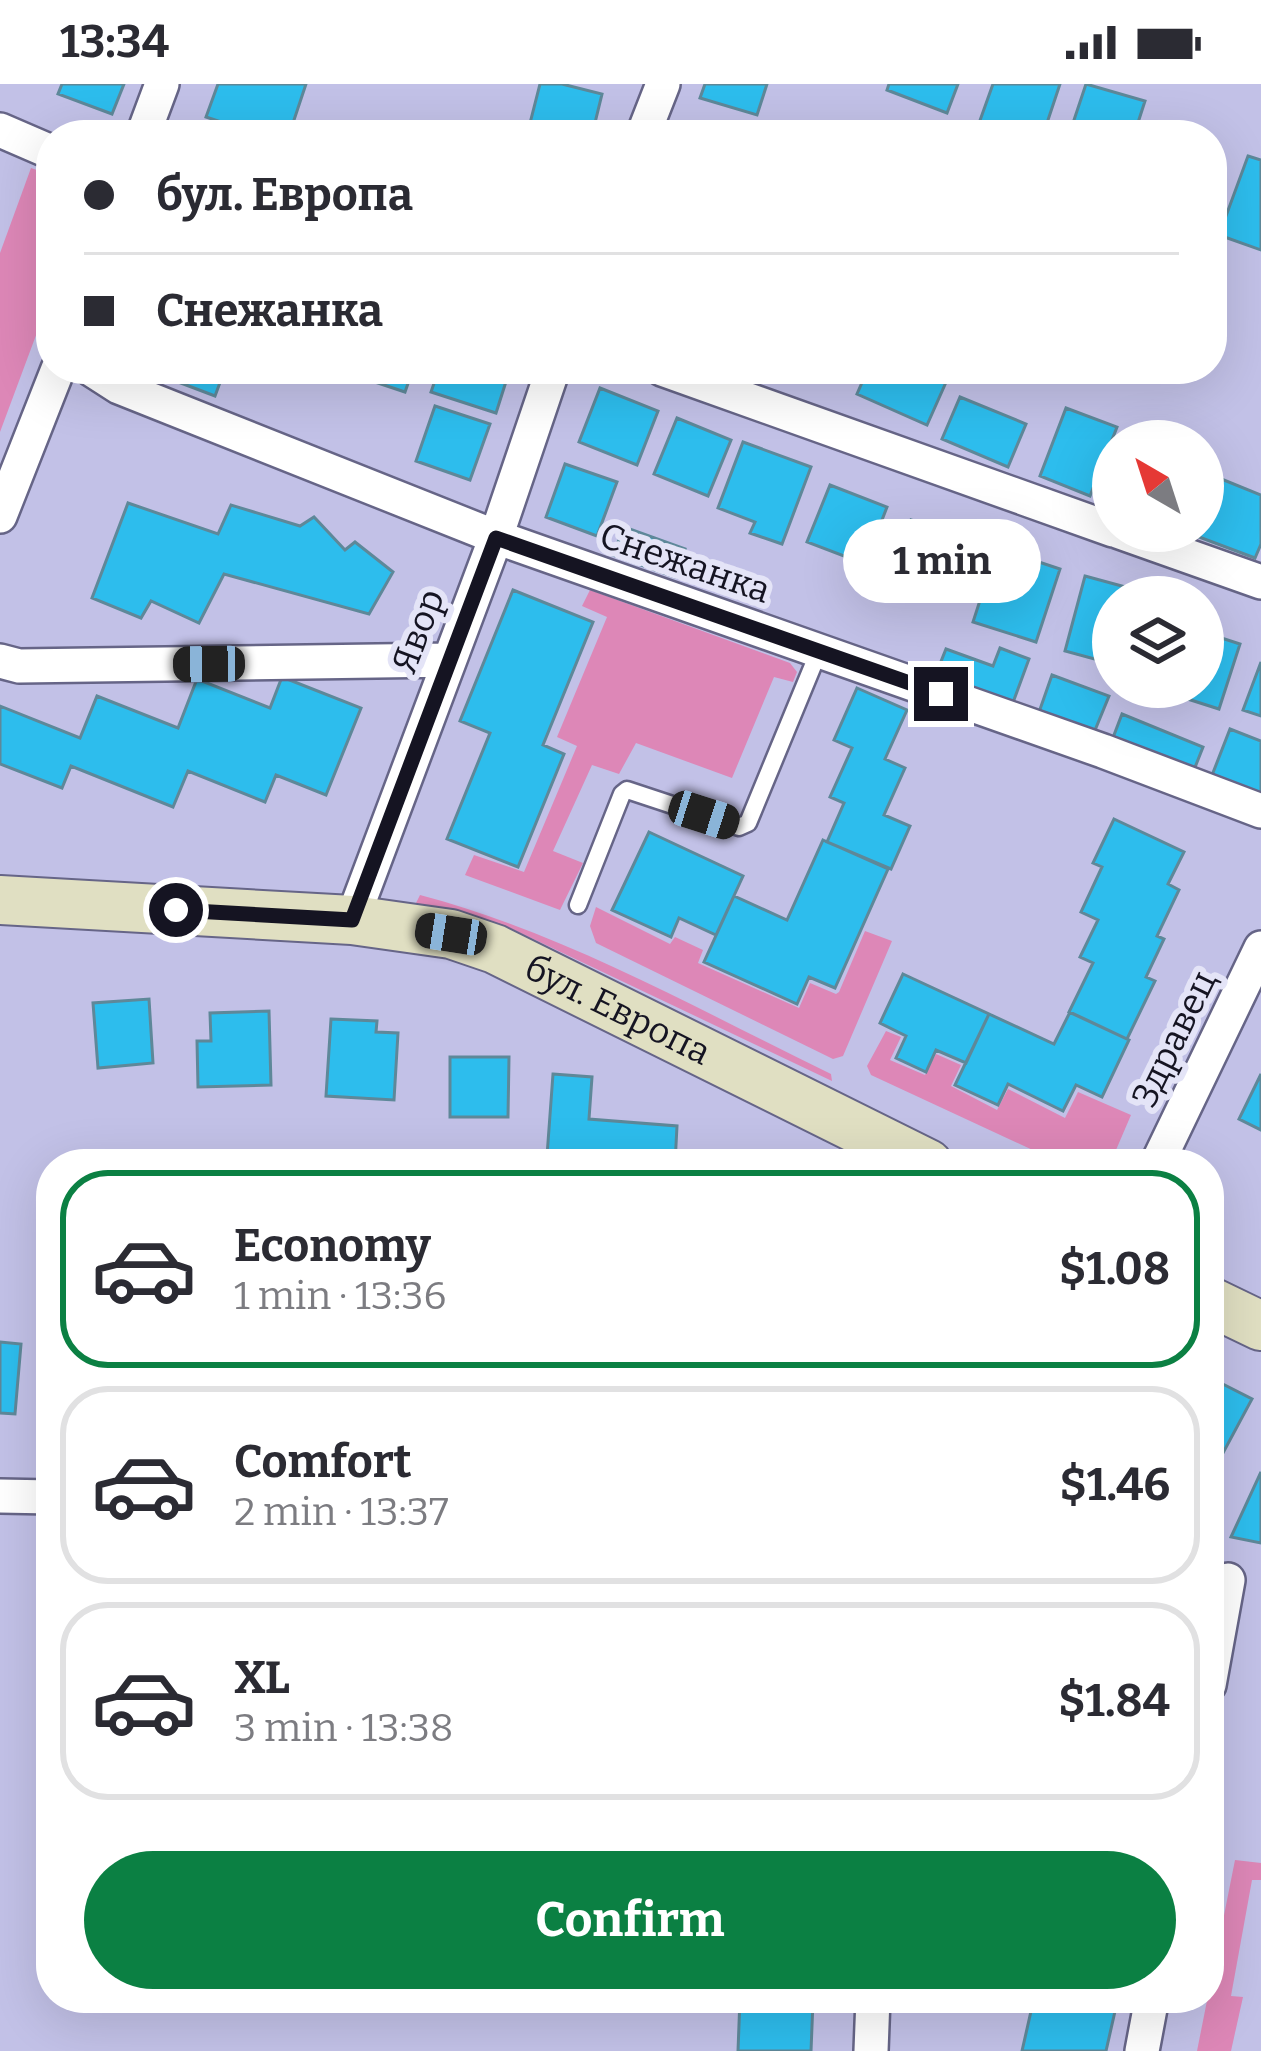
<!DOCTYPE html>
<html lang="en">
<head>
<meta charset="utf-8">
<style>
	:root { --surface:#fff; --page:#f7f7f7; --text:#2b2b33; --muted:#7c7c81; --line:#e1e1e2; --accent:#0b8043 }
	body { margin:0; font-family:Bitter,serif; background:var(--page); color:var(--text); height:100vh; display:flex; flex-direction:column; font-size:45px; white-space:nowrap }
	* { box-sizing:border-box; margin:0 }
	p { font-size:39px; color:var(--muted) }
	.icon { flex:none; width:66px; height:66px; fill:none; stroke:currentColor; stroke-width:2; stroke-linecap:round; stroke-linejoin:round }
	.map { position:relative; flex:1; overflow:hidden }
	.side { position:absolute; left:36px; top:1065px; width:1188px; height:864px; display:flex; flex-direction:column; background:var(--surface); border-radius:48px; box-shadow:0 12px 48px #0002 }
	.side>* { flex:none }
	.hud { position:absolute; left:36px; top:36px; width:1191px; height:264px; border-radius:48px; box-shadow:0 12px 48px #0002; display:grid; align-content:center; height:264px; padding:0 48px; background:var(--surface) }
	.needle { width:78px; rotate:321deg }
	.tools { position:absolute; left:1092px; top:336px; display:grid; gap:24px }
	.tools a { display:grid; place-items:center; width:132px; height:132px; border-radius:50%; background:var(--surface); box-shadow:0 12px 48px #0002; font-size:60px }
	.end { position:absolute; width:54px; height:54px; margin:-27px; border:15px solid #151422; background:#fff; box-shadow:0 0 0 6px #fff }
	.from { border-radius:50% }
	.bubble { position:absolute; height:84px; border-radius:42px; background:var(--surface); box-shadow:0 12px 48px #0002; font-size:39px; font-weight:700; line-height:84px; text-align:center }
	.car { position:absolute; width:36px; height:72px; margin:-36px -18px; border-radius:15px; box-shadow:0 0 9px 3px #0007; background:linear-gradient(#222 24%,#8ab4d8 0 40%,#222 0 76%,#8ab4d8 0 86%,#222 0) }
	.hud b { display:flex; align-items:center; gap:42px; height:114px; font-size:45px }
	.hud b+b { border-top:3px solid var(--line) }
	.hud i { width:30px; height:30px; background:var(--text) }
	ul { padding:21px 0 0; list-style:none }
	li { display:flex; align-items:center; gap:36px; height:198px; margin:0 24px 18px; padding:0 24px; border:6px solid var(--line); border-radius:48px }
	li div { flex:1 }
	li b { display:block; font-size:45px }
	li em { font-style:normal; font-weight:700 }
	li.current { border-color:var(--accent) }
	li>.icon { width:108px; height:108px; stroke-width:1.5 }
	.button { display:flex; gap:24px; margin-top:auto; padding:24px 48px }
	.button a { flex:1; height:138px; border-radius:72px; background:var(--accent); color:#fff; font-size:48px; font-weight:700; line-height:138px; text-align:center }
	.status { display:flex; justify-content:space-between; align-items:center; height:84px; padding:0 60px; background:var(--surface); direction:ltr }
	.status svg { height:33px; fill:currentColor }
	.map>svg:first-child { display:block }
</style>
</head>
<body>
<div class="status"><b>13:34</b><svg viewBox="0 0 49 12"><path d="M0 12V9h3v3zM5 12V6h3v6zM10 12V3h3v9zM15 12V0h3v12zM26 1h20v11H26zM47 4h2v5h-2z"/></svg></div>
<div class="map">
<svg width="1261" height="1967" viewBox="0 0 1261 1967">
	<rect width="100%" height="100%" fill="#c2c1e7"/>
	<path fill="#dd87b7" d="M31,84L51,91V211L0,348V169Z
		M590,506L790,579L797,588L793,598L774,593L732,694L636,659L619,690L592,681L553,767L583,779L560,826L465,791L474,771L524,788L577,662L557,653L607,533L582,522Z
		M420,811C564,849 697,925 831,990L832,997L508,843L415,821Z
		M596,823L670,860L675,853L703,866L698,879L799,924L810,899L836,910L839,908L865,847L892,857L843,972L833,975L596,859L590,842Z
		M886,947L901,953L890,976L925,991L936,970L961,981L951,1002L997,1026L1008,1005L1065,1034L1078,1008L1131,1031L1110,1080H1063L871,991L867,982Z
		M1235,1776L1261,1779V1796H1252L1231,1912L1243,1913L1231,1967H1197Z"/>
	<path fill="#2dbded" stroke="#5e8899" stroke-width="3" d="M62,0H124L112,30L58,10Z
		M218,0H306L289,51H260L206,33Z
		M540,0H562L602,10L592,51H527Z
		M705,0H767L757,31L700,14Z
		M889,0H958L947,29L887,6Z
		M993,0H1060L1043,51H1005L978,42Z
		M1086,0L1145,17L1134,51H1069Z
		M1248,72L1261,76V166L1219,151Z
		M144,285H225L215,312Z
		M336,285H413L405,308Z
		M439,285H510L496,329L431,308Z
		M868,285H947L951,287L927,341L857,310Z
		M600,304L658,327L637,381L579,358Z
		M960,313L1026,340L1008,383L942,355Z
		M435,322L490,340L470,396L416,377Z
		M1066,324L1117,343L1090,412L1040,392Z
		M677,334L731,356L708,412L654,390Z
		M743,358L811,383L782,460L750,449L755,438L718,424Z
		M565,380L617,398L597,452L546,433Z
		M1214,392L1261,411V460L1255,474L1191,450L1203,447V420Z
		M830,401L887,423L865,480L807,458Z
		M128,419L218,450L231,421L300,442L314,433L345,466L355,458L393,488L369,530L224,490L199,539L151,517L141,534L92,514Z
		M911,436L970,455L952,510L893,490Z
		M624,443L685,465L675,493L613,471Z
		M997,464L1060,485L1036,558L973,538Z
		M1085,492L1144,508L1142,513H1113V580L1065,567Z
		M513,506L593,538L543,661L564,670L518,783L447,755L490,649L460,637Z
		M1203,548L1240,560L1219,625L1150,603H1203Z
		M1000,564L1029,575L1011,624L934,595L946,565L993,582Z
		M1261,578V632L1243,626Z
		M1052,591L1109,612L1093,651L1038,631Z
		M282,593L361,624L326,711L276,691L265,718L188,687L173,723L71,682L62,704L0,680V622L80,654L97,612L178,644L197,595L270,624Z
		M857,604L907,626L885,675L905,684L884,731L910,742L891,785L827,758L844,719L830,713L852,664L834,656Z
		M1122,630L1203,663L1192,691L1111,659Z
		M1230,645L1261,657V712L1209,699Z
		M1114,735L1184,768L1168,800L1179,806L1157,852L1164,855L1146,893L1155,897L1127,955L1069,928L1093,879L1080,873L1098,836L1081,828L1102,783L1093,779Z
		M649,748L743,792L716,851L679,834L671,853L612,826Z
		M823,756L888,785L835,904L809,893L797,920L704,878L734,812L787,836Z
		M903,890L989,930L966,979L936,966L926,988L896,974L906,952L880,939Z
		M149,915L153,979L98,984L93,919Z
		M269,927L271,1001L198,1003L197,957H211L210,929Z
		M1070,928L1129,956L1102,1013L1076,1001L1063,1027L1008,1000L998,1021L955,1001L989,930L1054,960Z
		M331,935L377,937L376,948L398,949L394,1016L326,1012Z
		M450,973H509L508,1033H450Z
		M553,990L592,993L589,1035L677,1042L675,1080H560L561,1072H547Z
		M1261,990V1046L1239,1035Z
		M0,1258L21,1260L15,1330L0,1329Z
		M1209,1293L1252,1315L1209,1395Z
		M1261,1388V1459L1231,1453Z
		M740,1914L813,1917L811,1967H738Z
		M1034,1914H1118L1106,1967H1022Z"/>
	<g fill="none" stroke-linecap="round" stroke-linejoin="round">
		<defs>
			<path id="lane" d="M578,821L622,710L627,706L739,743L748,739L819,567"/>
			<path id="street" d="M0,46L51,68
				M143,51L162,0
				M643,51L663,0
				M91,285L119,303L496,453L1103,667L1261,727
				M662,285L1113,446
				M0,432L58,285
				M1117,447L1261,498
				M0,577L19,582L447,576
				M352,836L496,453L553,285
				M1157,1080L1261,864
				M0,1412L51,1413
				M1209,1601L1228,1496
				M871,1967L873,1914
				M1142,1967L1152,1914"/>
			<g id="secondary">
				<path id="s1" d="M0,816L352,836L451,850L495,865L928,1080"/>
				<path d="M1209,1217L1261,1242"/>
			</g>
		</defs>
		<use href="#lane" stroke="#666587" stroke-width="21"/>
		<use href="#street" stroke="#666587" stroke-width="38"/>
		<use href="#secondary" stroke="#666587" stroke-width="52"/>
		<use href="#lane" stroke="#fff" stroke-width="16"/>
		<use href="#street" stroke="#fff" stroke-width="33"/>
		<use href="#secondary" stroke="#e0dfc2" stroke-width="48"/>
	</g>
	<g fill="none" stroke-linecap="round" stroke-linejoin="round">
		<path stroke="#151422" stroke-width="15" d="M176,826L352,836L496,454L941,610"/>
	</g>
	<g text-anchor="middle" dominant-baseline="central" stroke-width="12" stroke-linejoin="round" paint-order="stroke">
		<g font-size="36" fill="#151422" stroke="#e4e4f7">
			<text transform="translate(685 479) rotate(19)">Снежанка</text>
			<text transform="translate(418 547) rotate(-69)">Явор</text>
			<text stroke="none"><textPath href="#s1" startOffset="636">бул. Европа</textPath></text>
			<text transform="translate(1174 955) rotate(-64)">Здравец</text>
		</g>
	</g>
</svg>
<div class="tools">
<a><svg class="needle" viewBox="-14 -14 28 28"><path d="M0-13l5 13h-10z" fill="#e53935"/><path d="M0 13l5-13h-10z" fill="#7c7c81"/></svg></a>
<a><svg class="icon" aria-label="layers" viewBox="0 0 24 24"><path d="M12 4l9 5-9 5-9-5zM3 14l9 5 9-5"/></svg></a>
</div>
<i class="end from" style="left:176px;top:826px"></i>
<i class="end" style="left:941px;top:610px"></i>
<div class="bubble" style="left:843px;top:435px;width:198px">1 min</div>
<i class="car" style="left:209px;top:580px;rotate:269deg"></i>
<i class="car" style="left:704px;top:731px;rotate:108deg"></i>
<i class="car" style="left:451px;top:850px;rotate:279deg"></i>
<div class="hud">
<b><i class="from"></i>бул. Европа</b>
<b><i></i>Снежанка</b>
</div>
<section class="side">
<ul>
<li class="current"><svg class="icon" aria-label="car" viewBox="0 0 24 24"><path d="M5 17H2v-5l4-1 3-4h7l3 4 3 1v5h-3M9 17h6M6 11h13"/><circle cx="7" cy="17" r="2"/><circle cx="17" cy="17" r="2"/></svg><div><b>Economy</b><p>1 min · 13:36</p></div><em>$1.08</em></li>
<li><svg class="icon" aria-label="car" viewBox="0 0 24 24"><path d="M5 17H2v-5l4-1 3-4h7l3 4 3 1v5h-3M9 17h6M6 11h13"/><circle cx="7" cy="17" r="2"/><circle cx="17" cy="17" r="2"/></svg><div><b>Comfort</b><p>2 min · 13:37</p></div><em>$1.46</em></li>
<li><svg class="icon" aria-label="car" viewBox="0 0 24 24"><path d="M5 17H2v-5l4-1 3-4h7l3 4 3 1v5h-3M9 17h6M6 11h13"/><circle cx="7" cy="17" r="2"/><circle cx="17" cy="17" r="2"/></svg><div><b>XL</b><p>3 min · 13:38</p></div><em>$1.84</em></li>
</ul>
<div class="button"><a>Confirm</a></div>
</section>
</div>
</body>
</html>
